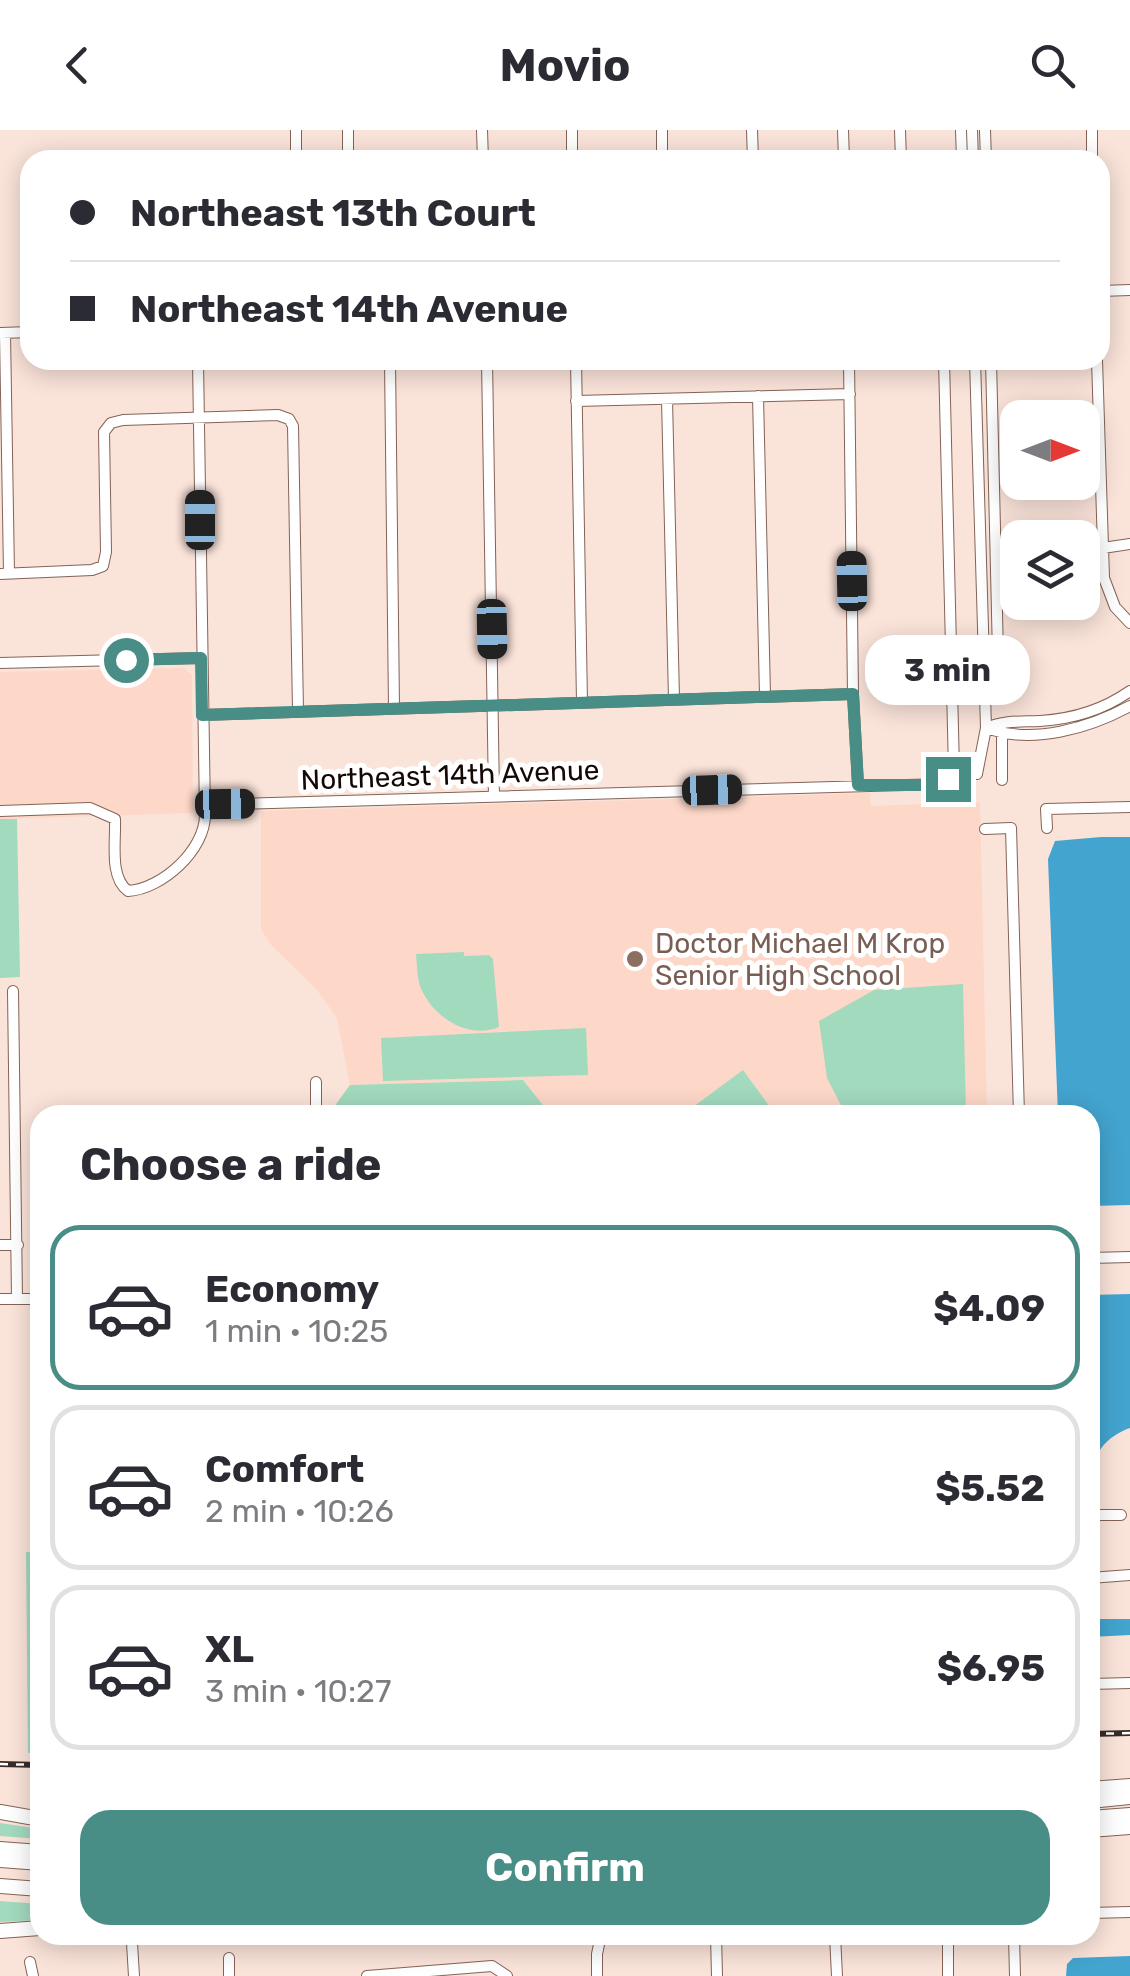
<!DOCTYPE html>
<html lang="en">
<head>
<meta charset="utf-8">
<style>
	:root { --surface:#fff; --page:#f2f2f3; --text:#2b2b33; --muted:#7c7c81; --line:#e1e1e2; --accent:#488e87 }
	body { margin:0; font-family:Rubik,sans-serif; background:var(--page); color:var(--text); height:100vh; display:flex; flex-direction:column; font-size:38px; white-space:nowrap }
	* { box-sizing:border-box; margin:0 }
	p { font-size:32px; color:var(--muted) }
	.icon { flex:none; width:55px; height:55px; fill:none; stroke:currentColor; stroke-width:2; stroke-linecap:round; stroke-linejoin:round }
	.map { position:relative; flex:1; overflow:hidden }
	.drawer { position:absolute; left:30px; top:975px; width:1070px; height:840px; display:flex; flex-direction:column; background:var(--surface); border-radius:30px; box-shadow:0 5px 25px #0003 }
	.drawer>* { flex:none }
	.guide { position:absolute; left:20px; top:20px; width:1090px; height:220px; border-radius:30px; box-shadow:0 5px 25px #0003; display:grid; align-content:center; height:220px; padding:0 50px; background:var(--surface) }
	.needle { width:65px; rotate:90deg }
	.fabs { position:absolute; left:1000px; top:270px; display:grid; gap:20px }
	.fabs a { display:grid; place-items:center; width:100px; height:100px; border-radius:20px; background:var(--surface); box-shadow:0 5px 25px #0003; font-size:50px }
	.end { position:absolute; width:45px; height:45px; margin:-22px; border:12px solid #488e87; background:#fff; box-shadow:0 0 0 5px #fff }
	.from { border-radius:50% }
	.bubble { position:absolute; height:70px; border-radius:30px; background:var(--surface); box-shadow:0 5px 25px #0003; font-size:32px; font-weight:700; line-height:70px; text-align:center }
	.car { position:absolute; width:30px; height:60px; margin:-30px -15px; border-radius:12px; box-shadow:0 0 8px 2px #0007; background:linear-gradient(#222 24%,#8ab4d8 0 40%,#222 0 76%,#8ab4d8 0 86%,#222 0) }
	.guide b { display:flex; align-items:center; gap:35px; height:95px; font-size:38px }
	.guide b+b { border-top:2px solid var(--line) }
	.guide i { width:25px; height:25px; background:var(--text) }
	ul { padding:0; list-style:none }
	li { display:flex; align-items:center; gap:30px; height:165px; margin:0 20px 15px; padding:0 30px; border:5px solid var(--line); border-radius:30px }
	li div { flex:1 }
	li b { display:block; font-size:38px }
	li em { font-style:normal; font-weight:700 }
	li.on { border-color:var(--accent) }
	li>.icon { width:90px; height:90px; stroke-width:1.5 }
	h2 { padding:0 50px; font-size:45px; line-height:120px }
	.cta { display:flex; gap:20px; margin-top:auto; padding:20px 50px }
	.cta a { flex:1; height:115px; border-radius:30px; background:var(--accent); color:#fff; font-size:40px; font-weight:700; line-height:115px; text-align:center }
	header { display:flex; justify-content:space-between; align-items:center; height:130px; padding:0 50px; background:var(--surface); font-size:45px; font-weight:700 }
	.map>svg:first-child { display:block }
</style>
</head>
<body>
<header><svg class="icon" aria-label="back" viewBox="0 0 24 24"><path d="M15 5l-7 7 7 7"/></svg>Movio<svg class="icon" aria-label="search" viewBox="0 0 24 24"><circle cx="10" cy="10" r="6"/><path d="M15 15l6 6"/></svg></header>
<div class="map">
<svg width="1130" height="1846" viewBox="0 0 1130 1846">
	<rect width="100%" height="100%" fill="#fae3d9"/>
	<path fill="#fdd8c9" d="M184,538L192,545L193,683L0,689V542Z
		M870,663L871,676L980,672L987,985H551L523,950L350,955L337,888L317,860L270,814L261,799V681Z"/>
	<path fill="#a2dabe" d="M0,689H17L20,847L0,848Z
		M464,822V826L489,825L493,829L499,897C468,910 432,887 420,856C417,846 417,835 416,824Z
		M963,854L966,985H846L827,948L819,891L874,860Z
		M586,898L588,945L383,951L381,908Z
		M743,940L776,985H682Z
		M523,950L551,985H328L350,955Z
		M26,1422H40V1623H28Z
		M0,1693L40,1699V1709L0,1706Z
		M0,1771L40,1774V1790L0,1792Z"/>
	<path fill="#43a4cf" d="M1101,707H1130V1075L1090,1076V985H1058L1048,729L1055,711Z
		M1130,1164V1298C1107,1306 1093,1323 1090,1347V1165Z
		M1090,1489H1130V1505L1090,1507Z
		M1130,1826V1846H1066L1067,1834L1073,1828Z"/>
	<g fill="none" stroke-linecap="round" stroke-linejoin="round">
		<defs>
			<path id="minor" d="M296,0V30
				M348,0V30
				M482,0L483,30
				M572,0V30
				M662,0V30
				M752,0L753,30
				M843,0L844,30
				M900,0L901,30
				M961,0L962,30
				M972,0L973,30
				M985,0L986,30
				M1092,0V30
				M1100,161L1130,160
				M1,203L30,202
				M5,203L9,443
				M390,230L394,578
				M487,230L494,667
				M576,230L582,572
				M849,230L853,564L858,655
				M975,230L986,598L977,644
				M991,230L999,567
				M1097,230L1104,448L1115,477L1130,493
				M758,266L765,565
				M667,269L674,569
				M576,271L850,264
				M1103,418L1130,414
				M0,444L92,440L103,436L106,422L104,302L111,293L123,290L278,285L289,289L293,296L298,581
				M0,533L201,528
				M202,585L853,564
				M986,598C1004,590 1021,592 1040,591C1073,589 1103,580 1130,561
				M987,598C1032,615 1090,598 1130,576
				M1002,601V650
				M203,675L942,654L954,640L944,230
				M0,681L90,678L115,689C116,712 109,747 128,761C162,759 205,720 205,685L198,230
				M1047,698L1046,679L1130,677
				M985,699L1011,698L1019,985
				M13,861L17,1169
				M316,985V952
				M0,1115H18
				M1090,1128L1130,1127
				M0,1169H40
				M1090,1385H1121
				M1090,1448L1130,1445
				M1090,1554L1130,1553
				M1090,1783L1130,1782
				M716,1805L717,1846
				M835,1805L837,1846
				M948,1805V1846
				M1014,1805L1015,1846
				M132,1813L134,1846
				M229,1828V1846
				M30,1832L33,1846
				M367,1846L492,1836L507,1846
				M597,1846V1824L601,1805"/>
			<path id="highway" d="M1090,1659L1130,1656
				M1090,1671L1130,1667
				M0,1682L40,1689
				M1090,1688L1130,1685
				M1090,1700L1130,1697
				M0,1719L40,1722
				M0,1730L40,1733
				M0,1756L40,1759
				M0,1801L40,1798"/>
		</defs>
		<use href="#minor" stroke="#846355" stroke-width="12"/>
		<use href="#highway" stroke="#846355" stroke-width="16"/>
		<use href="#minor" stroke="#fff" stroke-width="10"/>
		<use href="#highway" stroke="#fff" stroke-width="14"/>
		<defs>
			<path id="rail" d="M1090,1604L1130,1603
				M0,1634L40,1635"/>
		</defs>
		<use href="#rail" stroke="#392c27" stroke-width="6"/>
		<use href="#rail" stroke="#fff" stroke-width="2.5" stroke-dasharray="8" stroke-linecap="butt"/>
	</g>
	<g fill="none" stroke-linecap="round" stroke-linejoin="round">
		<path stroke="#488e87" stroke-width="12" d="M126,530L201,528L202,585L853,564L858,655H932L948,649"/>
	</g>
	<circle fill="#8d6e63" stroke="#fff" stroke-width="4" cx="635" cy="829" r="10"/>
	<g text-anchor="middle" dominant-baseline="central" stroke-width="10" stroke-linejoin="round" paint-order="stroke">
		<g font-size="28" fill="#140804" stroke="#fff">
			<text transform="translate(450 645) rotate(-2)">Northeast 14th Avenue</text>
		</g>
		<g font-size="28" fill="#785e54" stroke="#fff" text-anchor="start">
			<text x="655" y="813">Doctor Michael M Krop<tspan x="655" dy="32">Senior High School</tspan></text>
		</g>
	</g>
</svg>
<div class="fabs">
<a><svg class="needle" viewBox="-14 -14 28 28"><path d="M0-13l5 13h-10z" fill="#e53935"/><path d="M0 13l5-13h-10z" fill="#7c7c81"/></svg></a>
<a><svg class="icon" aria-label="layers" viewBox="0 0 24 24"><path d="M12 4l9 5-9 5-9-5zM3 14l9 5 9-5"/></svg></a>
</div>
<i class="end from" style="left:126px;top:530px"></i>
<i class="end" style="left:948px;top:649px"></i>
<div class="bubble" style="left:865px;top:505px;width:165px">3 min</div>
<i class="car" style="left:200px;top:390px;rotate:0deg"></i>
<i class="car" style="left:852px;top:451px;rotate:359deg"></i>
<i class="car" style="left:492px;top:499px;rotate:179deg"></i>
<i class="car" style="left:712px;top:660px;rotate:88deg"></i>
<i class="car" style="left:225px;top:674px;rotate:89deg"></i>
<div class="guide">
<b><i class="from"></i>Northeast 13th Court</b>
<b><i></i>Northeast 14th Avenue</b>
</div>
<section class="drawer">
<h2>Choose a ride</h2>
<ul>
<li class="on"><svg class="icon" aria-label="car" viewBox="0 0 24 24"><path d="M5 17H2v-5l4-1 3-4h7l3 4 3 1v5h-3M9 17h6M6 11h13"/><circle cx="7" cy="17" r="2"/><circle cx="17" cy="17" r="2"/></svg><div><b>Economy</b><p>1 min · 10:25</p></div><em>$4.09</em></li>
<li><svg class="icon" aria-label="car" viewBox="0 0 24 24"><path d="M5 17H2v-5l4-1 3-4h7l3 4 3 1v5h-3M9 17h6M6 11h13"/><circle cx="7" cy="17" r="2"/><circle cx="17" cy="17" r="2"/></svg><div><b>Comfort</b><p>2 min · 10:26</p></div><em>$5.52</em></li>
<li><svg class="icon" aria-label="car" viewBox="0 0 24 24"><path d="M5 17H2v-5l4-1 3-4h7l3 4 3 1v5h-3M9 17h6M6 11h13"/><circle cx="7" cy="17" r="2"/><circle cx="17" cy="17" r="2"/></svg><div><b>XL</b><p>3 min · 10:27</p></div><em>$6.95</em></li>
</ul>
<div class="cta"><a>Confirm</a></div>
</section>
</div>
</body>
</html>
